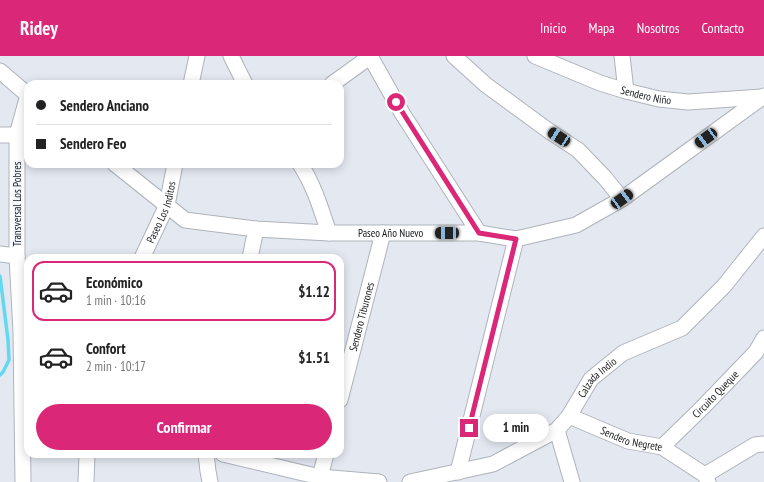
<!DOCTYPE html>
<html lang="es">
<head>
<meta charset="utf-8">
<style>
	:root { --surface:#fff; --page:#f2f2f2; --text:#222; --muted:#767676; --line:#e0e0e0; --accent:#db2777 }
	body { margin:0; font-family:"PT Sans Narrow",sans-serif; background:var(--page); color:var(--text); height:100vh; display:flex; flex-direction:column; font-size:15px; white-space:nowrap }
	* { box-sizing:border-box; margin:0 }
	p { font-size:13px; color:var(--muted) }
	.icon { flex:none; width:22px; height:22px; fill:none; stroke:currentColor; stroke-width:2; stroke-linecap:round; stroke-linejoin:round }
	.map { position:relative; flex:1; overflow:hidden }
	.drawer { position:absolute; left:24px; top:198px; width:320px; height:204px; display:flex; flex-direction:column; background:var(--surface); border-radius:12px; box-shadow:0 2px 10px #0003 }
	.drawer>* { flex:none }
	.hud { position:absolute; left:24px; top:24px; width:320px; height:88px; border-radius:12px; box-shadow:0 2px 10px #0003; display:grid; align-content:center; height:88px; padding:0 12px; background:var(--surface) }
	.end { position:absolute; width:18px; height:18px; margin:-9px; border:5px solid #db2777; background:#fff; box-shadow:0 0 0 2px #fff }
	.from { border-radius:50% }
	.bubble { position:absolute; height:28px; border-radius:14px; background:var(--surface); box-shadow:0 2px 10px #0003; font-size:13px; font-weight:700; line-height:28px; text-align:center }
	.car { position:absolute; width:12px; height:24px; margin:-12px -6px; border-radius:5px; box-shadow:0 0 3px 1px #0007; background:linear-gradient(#222 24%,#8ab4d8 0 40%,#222 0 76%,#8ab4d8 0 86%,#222 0) }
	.hud b { display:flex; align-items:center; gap:14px; height:38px; font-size:15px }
	.hud b+b { border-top:1px solid var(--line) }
	.hud i { width:10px; height:10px; background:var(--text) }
	ul { padding:7px 0 0; list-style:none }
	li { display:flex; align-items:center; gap:12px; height:60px; margin:0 8px 6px; padding:0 4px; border:2px solid transparent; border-radius:12px }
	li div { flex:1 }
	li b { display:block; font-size:15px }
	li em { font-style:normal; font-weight:700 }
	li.on { border-color:var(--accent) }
	li>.icon { width:36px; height:36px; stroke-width:1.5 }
	.primary-button { display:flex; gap:8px; margin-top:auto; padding:8px 12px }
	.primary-button a { flex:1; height:46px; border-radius:24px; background:var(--accent); color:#fff; font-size:16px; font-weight:700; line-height:46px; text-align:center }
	header { display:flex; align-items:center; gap:24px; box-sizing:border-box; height:56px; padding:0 20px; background:var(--accent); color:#fff }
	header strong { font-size:19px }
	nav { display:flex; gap:22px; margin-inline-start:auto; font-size:14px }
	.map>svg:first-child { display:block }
</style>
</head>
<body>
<header>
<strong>Ridey</strong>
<nav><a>Inicio</a><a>Mapa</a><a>Nosotros</a><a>Contacto</a></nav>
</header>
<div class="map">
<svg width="764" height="426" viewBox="0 0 764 426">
	<rect width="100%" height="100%" fill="#e4e8f1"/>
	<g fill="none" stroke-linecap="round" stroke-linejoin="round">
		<path stroke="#63d8f1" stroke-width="3.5" d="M0,220L8,284L9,304L3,316L0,319"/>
		<defs>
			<g id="minor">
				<path d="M231,0L245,28"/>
				<path d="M370,0L402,57L479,177"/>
				<path d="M454,0L486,29L549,75L578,94L605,122L622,143"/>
				<path id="s1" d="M535,0L600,27L626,35L659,43L688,46L762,41"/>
				<path d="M622,0L626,35"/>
				<path d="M0,15L28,39"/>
				<path d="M191,28L197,0"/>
				<path d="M332,28L371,0"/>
				<path d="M0,79H17"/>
				<path id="s2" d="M115,108L185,164L256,173L329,177H479L516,183L576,169L622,143L764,40"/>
				<path d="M300,108C314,129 321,153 329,177"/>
				<path d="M0,198L17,200"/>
				<path id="s3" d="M142,202L167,149L175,108"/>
				<path d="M250,202L256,173"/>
				<path id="s4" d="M340,344L383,177"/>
				<path id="s5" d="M569,360L628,385L662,391L705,419L708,426"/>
				<path d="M557,374L572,426"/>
				<path id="s6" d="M662,391L703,351L756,296L764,282"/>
				<path d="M206,398L208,415L210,426"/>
				<path d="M223,398L320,421L379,426"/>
				<path d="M458,416L516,183"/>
				<path d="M705,419L755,389L764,388"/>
				<path d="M320,421L326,398"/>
				<path d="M23,426L21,276L17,200V79L28,39"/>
				<path d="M86,426L87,398"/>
				<path id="s7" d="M410,426L493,408L557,374L569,360L591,323L623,297L682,272L724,230L764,180"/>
			</g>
		</defs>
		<use href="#minor" stroke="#aeb3bb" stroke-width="17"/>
		<use href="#minor" stroke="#fff" stroke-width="15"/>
	</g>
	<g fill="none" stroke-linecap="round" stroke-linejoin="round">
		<path stroke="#db2777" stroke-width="5" d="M396,46L479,177L516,183L469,372"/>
	</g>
	<g text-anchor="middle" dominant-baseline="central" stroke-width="3" stroke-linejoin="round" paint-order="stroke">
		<g font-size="11" fill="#151719" stroke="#f1f6fe">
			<text stroke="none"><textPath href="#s1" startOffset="118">Sendero Niño</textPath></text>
			<text transform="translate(17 148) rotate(-90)">Transversal Los Pobres</text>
			<text stroke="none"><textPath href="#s3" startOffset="50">Paseo Los Inditos</textPath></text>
			<text stroke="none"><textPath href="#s2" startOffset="296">Paseo Año Nuevo</textPath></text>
			<text stroke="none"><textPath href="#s4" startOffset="86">Sendero Tiburones</textPath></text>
			<text stroke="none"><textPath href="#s7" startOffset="224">Calzada Indio</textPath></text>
			<text stroke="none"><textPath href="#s6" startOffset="75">Circuito Queque</textPath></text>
			<text stroke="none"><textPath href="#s5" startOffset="67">Sendero Negrete</textPath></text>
		</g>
	</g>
</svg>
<i class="end from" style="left:396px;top:46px"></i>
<i class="end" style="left:469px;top:372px"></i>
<div class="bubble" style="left:483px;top:358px;width:66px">1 min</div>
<i class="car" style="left:559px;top:81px;rotate:303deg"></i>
<i class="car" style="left:706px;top:82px;rotate:234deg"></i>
<i class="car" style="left:622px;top:143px;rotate:54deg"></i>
<i class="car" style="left:447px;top:177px;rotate:270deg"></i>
<div class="hud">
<b><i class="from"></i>Sendero Anciano</b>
<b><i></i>Sendero Feo</b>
</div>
<section class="drawer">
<ul>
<li class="on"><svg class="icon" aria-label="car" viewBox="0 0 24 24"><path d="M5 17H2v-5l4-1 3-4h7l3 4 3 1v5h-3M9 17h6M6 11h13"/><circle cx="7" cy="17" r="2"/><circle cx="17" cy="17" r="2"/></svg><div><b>Económico</b><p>1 min · 10:16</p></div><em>$1.12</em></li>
<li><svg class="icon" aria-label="car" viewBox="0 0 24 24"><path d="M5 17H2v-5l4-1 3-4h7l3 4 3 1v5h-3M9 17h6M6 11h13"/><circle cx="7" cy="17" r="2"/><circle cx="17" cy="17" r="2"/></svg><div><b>Confort</b><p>2 min · 10:17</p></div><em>$1.51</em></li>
</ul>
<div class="primary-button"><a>Confirmar</a></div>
</section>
</div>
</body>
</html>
